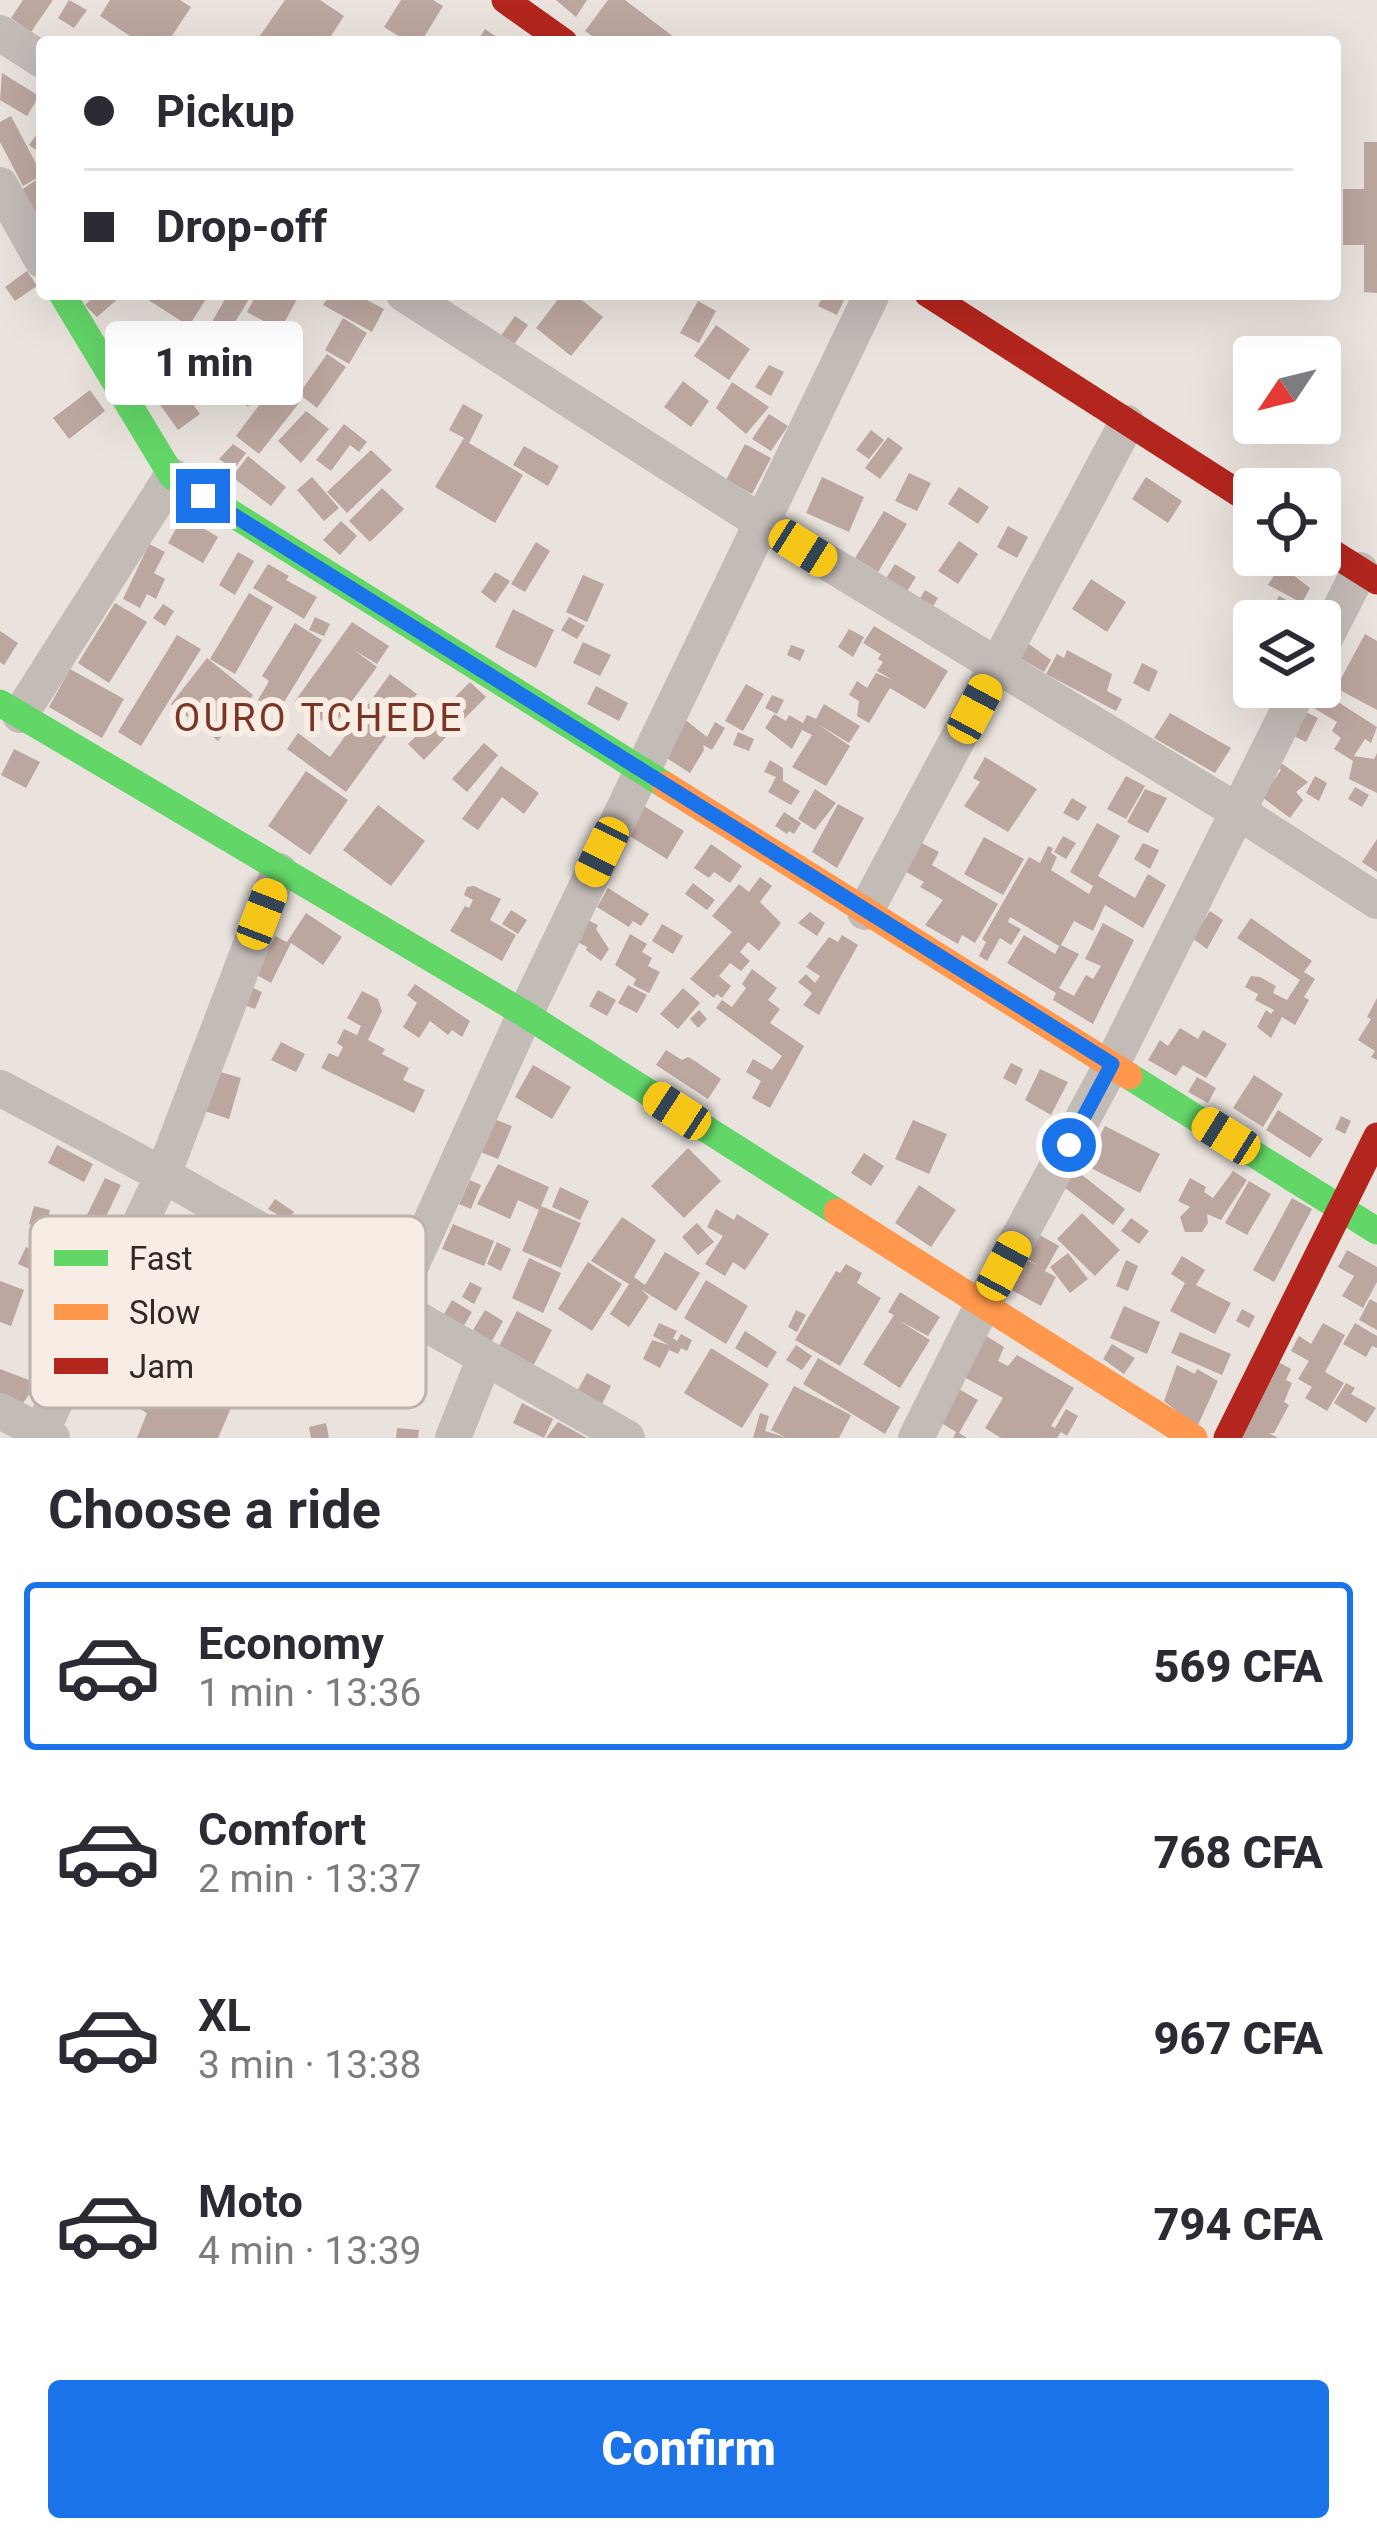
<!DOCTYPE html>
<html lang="en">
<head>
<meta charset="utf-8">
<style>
	:root { --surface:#fff; --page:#f2f2f3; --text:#2b2b33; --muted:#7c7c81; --line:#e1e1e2; --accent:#1a73e8 }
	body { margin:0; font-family:Roboto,sans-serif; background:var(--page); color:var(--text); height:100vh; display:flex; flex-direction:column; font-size:45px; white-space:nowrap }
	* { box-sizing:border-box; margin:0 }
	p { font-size:39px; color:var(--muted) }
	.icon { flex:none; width:66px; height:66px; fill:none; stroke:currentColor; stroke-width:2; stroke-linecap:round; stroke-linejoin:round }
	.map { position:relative; height:1438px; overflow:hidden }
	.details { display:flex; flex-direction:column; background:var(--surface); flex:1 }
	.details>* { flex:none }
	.top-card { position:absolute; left:36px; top:36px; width:1305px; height:264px; border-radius:12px; box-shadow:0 12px 48px #0002; display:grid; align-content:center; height:264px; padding:0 48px; background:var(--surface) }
	.needle { width:78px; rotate:235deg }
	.controls { position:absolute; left:1233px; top:336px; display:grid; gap:24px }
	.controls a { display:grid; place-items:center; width:108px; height:108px; border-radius:12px; background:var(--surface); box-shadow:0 12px 48px #0002; font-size:60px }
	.end { position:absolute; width:54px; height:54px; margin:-27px; border:15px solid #1a73e8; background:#fff; box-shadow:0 0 0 6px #fff }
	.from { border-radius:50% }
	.bubble { position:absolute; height:84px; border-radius:12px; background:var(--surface); box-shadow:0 12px 48px #0002; font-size:39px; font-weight:800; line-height:84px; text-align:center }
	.car { position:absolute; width:36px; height:72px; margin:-36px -18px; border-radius:15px; box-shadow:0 0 9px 3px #0007; background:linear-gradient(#f5c518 24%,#345 0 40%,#f5c518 0 76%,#345 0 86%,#f5c518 0) }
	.top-card b { display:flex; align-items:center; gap:42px; height:114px; font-size:45px }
	.top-card b+b { border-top:3px solid var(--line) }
	.top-card i { width:30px; height:30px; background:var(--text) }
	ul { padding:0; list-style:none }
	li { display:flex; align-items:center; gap:36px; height:168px; margin:0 24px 18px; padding:0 24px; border:6px solid transparent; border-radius:12px }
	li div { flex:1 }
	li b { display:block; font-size:45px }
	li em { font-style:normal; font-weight:800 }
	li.current { border-color:var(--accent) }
	li>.icon { width:108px; height:108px; stroke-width:1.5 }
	h2 { padding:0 48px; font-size:54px; line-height:144px }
	.cta { display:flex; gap:24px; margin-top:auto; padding:24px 48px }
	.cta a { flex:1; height:138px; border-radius:12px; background:var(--accent); color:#fff; font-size:48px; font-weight:800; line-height:138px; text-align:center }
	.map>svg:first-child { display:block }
</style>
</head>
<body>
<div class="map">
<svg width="1377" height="1438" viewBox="0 0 1377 1438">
	<rect width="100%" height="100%" fill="#eae3dd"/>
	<path fill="#bca6a0" d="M23,0H53L31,32L11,18Z
		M69,0L87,10L74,28L58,18Z
		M110,0H180L191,7L168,42H139L100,16Z
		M285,0H320L344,16L327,42H267L259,37Z
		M401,0H433L443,6L421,42H408L384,27Z
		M556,0H587L576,17Z
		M608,0H625L674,37L671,42H600L585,31Z
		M485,29L504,42H477Z
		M2,73L39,96L27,116L0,100Z
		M11,116L42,175L23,186L0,142V122Z
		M42,127V154L29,145Z
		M1364,142H1377V293L1364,292V245H1343V189H1364Z
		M42,176V211L34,217L17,193Z
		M27,271L37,286L15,301L5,287Z
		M97,294L120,297L97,317L85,305Z
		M139,294H209L189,326Z
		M228,294H252L226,337L209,327Z
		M257,294H300L280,330L247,312Z
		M330,294H356L384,309L372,332L323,305Z
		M562,294H574L603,317L571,356L536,328Z
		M824,294H847L837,315L818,306Z
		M698,301L716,311L699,343L680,333Z
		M515,316L528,325L513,346L500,337Z
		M343,318L367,333L349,364L325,350Z
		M716,325L750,349L729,380L694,356Z
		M207,345L222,357L196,390L182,378Z
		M327,354L346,367L317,408L299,394Z
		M241,363L266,383L248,407L223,388Z
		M769,365L784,372L771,396L755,387Z
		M168,369L200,414L178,430L146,385Z
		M683,381L709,401L691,427L664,407Z
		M732,382L769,407L746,434L716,408Z
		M275,384L299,403L259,454L236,436Z
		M90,390L105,411L69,439L53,418Z
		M463,404L483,415L469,443L523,475L495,523L435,487L464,438L449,430Z
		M306,411L329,429L301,463L278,441Z
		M769,414L788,426L771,451L752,439Z
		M344,424L367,442L359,452L350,445L331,471L316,460Z
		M871,430L884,440L869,459L856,450Z
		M888,437L903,448L880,479L865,468Z
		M233,444L246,453L234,469L219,459Z
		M745,444L771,458L752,494L726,480Z
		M524,446L559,466L548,486L513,465Z
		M371,450L392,470L347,513L327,492Z
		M248,456L286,487L271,506L232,477Z
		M909,473L931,483L917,511L895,501Z
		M312,477L339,508L324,521L297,490Z
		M822,477L864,497L849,532L806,513Z
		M1146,477L1182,501L1168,523L1132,499Z
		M959,487L989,507L978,524L948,504Z
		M382,488L404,509L370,542L349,521Z
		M884,511L907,524L878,572L855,558Z
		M183,516L218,537L203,563L168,543Z
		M341,521L357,536L340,555L323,540Z
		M1008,526L1028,537L1017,558L997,547Z
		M959,541L978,554L958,584L938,571Z
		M536,542L550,551L525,592L511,584Z
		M149,544L165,552L154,573L165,579L156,599L147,594L140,608L123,599Z
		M238,552L254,561L235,595L219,585Z
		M1274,555L1288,559L1283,567L1310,588L1302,603L1268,585L1278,569L1269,563Z
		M268,564L289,576L286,580L317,597L304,619L253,588Z
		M895,564L916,577L906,593L885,580Z
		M495,572L510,581L495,603L481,592Z
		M583,575L604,584L587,622L566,612Z
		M1091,579L1126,602L1107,632L1072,609Z
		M925,590L938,598L932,608L919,600Z
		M249,593L273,607L235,674L210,659Z
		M1279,596L1300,607L1293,621H1266Z
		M115,603L147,622L109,683L78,663Z
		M163,604L174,611L165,626L153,618Z
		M513,609L554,630L536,668L495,647Z
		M315,617L330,624L324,636L309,630Z
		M569,617L585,626L577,639L561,630Z
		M352,622L389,646L377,664L354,650L377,667L332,728L295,701Z
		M295,623L322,640L278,712L258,700L269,681L262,676Z
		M874,626L948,671L925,709L890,688L869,723L857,716L859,701L849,695L857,681L867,688L876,673L893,680L877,671L883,662L878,659L881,654L863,643Z
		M849,629L864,637L853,657L838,647Z
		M0,631L18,643L4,665L0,662Z
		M1365,634L1377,641V710L1336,688Z
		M177,635L201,649L141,746L118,732Z
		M1022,639L1051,660L1044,672L1013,654Z
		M583,642L611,655L600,676L573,663Z
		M791,645L805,650L800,661L787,655Z
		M1067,650L1112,674L1107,691L1122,699L1116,711L1046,674L1057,654L1064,658Z
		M207,658L253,695L218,741L171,704Z
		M1142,663L1158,671L1149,692L1133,683Z
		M70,669L124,699L102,738L49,707Z
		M390,674L417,694L346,792L287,749L298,733L330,757Z
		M470,682L486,697L451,732L436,716Z
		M1320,683L1342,694L1338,702L1377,727L1371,743L1365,739L1354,756L1374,759L1377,753V793L1349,779L1353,761L1334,749L1341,738L1332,731L1337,722L1307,704Z
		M746,684L764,694L743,731L725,721Z
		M596,686L628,703L619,721L587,704Z
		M772,695L784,700L777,714L765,708Z
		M824,704L860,726L849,743L816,723L850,746L826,786L792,767L812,735L802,730L792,749L765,728L774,714L786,721L789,715L803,723L807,715L816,719Z
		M1304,711L1318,718L1306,742L1292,735Z
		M1170,713L1231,748L1215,773L1154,738Z
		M683,718L707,737L715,722L725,728L712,750L703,745L704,750L690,773L662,755Z
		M432,720L448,735L424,760L408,744Z
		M738,732L754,739L749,751L733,745Z
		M484,743L498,755L467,792L452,779Z
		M14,749L40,762L26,788L1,775Z
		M985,757L1037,789L1008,832L964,806L980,782L973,778Z
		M770,760L783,768V781L800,791L791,805L768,792L776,777L764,772Z
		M1281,763L1308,782L1296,792L1303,800L1290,818L1258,794L1269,778L1273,781L1281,770L1277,767Z
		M501,766L539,793L524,814L502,797L478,830L462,819Z
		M306,771L348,800L310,855L268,826Z
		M1126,776L1145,786L1126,819L1107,809Z
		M1315,776L1327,783L1319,801L1306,793Z
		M1355,787L1369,795L1362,807L1348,799Z
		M815,789L836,803L815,830L798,819Z
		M1145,789L1167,798L1148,833L1127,822Z
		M1072,798L1087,807L1078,821L1063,813Z
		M639,803L684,831L667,859L623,832Z
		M838,804L864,818L837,868L812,852Z
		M378,805L425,841L391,886L343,850Z
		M784,812L801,823L794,834L789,831L787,834L775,826Z
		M1097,823L1120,836L1098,876L1135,898L1148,874L1166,885L1143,928L1105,905L1093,931L1074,921L1061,945L1079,954L1059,988L1074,996L1086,975L1093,979L1101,966L1085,959L1103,923L1134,940L1093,1024L1053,1000L1056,993L1007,963L1024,935L1055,954L1059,946L1010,917L1008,922L1021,929L1011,945L1000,938L987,961L979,956L986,942L982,939L1029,857L1040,863L1048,846L1053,848L1051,853L1057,857L1051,870L1089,894L1093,886L1070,872Z
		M1063,836L1076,843L1066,859L1054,852Z
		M984,837L1024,859L1003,895L964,874Z
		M1377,839V872L1362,862Z
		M916,840L939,852L932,865L998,904L975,943L962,935L958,944L925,925L943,900L920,887L924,882L901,869Z
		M1143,843L1159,850L1150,869L1134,859Z
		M711,844L742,866L730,883L714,872L709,878L694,868Z
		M760,877L772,886L760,902L781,923L759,951L748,942L740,952L750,961L741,971L730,963L719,976L731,986L722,998L717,994L714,998L690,979L732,932L712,916L739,884L749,892Z
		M693,883L715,900L707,910L685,894Z
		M474,886L501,899L490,920L516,935L502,961L450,931L465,906L469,908L473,900L464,895L467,887Z
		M608,888L649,914L641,926L633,921L629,927L597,907Z
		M511,910L527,920L518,934L502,924Z
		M1210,911L1223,920L1207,949L1192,938Z
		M810,912L825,923L817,936L798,923Z
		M306,913L342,937L323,965L291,943L271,983L255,974L275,936L287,942Z
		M579,916L598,925L596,929L609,949L601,961L586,950L587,947L568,937Z
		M1251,918L1312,961L1304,972L1315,979L1304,997L1309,1000L1295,1025L1282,1017L1271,1038L1257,1027L1266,1010L1271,1014L1274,1010L1255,1000L1258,994L1245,987L1251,976L1260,977L1276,986L1273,993L1287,1000L1300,980L1237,938Z
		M662,924L683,936L673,954L652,941Z
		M630,934L647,944L642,952L652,958L648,966L660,972L649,993L633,985L636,979L615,965Z
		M842,935L858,945L819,1015L803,1005L812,993L798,982L806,974L815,983L820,976L806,967L829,937L838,942Z
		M752,969L777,988L768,1000L780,1009L770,1023L804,1046L770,1108L752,1098L761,1081L746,1072L753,1059L772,1070L782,1056L716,1008L722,1000L732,1007L746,988L742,984Z
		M415,984L470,1021L462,1037L452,1030L448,1035L430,1021L419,1038L403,1027L417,1003L407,995Z
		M628,985L647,995L637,1013L618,1003Z
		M249,986L262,992L255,1009L242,1004Z
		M683,988L700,1003L678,1029L660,1014Z
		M598,990L616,1000L607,1016L589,1006Z
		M362,991L378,999L382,1011L368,1040L385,1049L382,1054L409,1068L403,1080L425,1090L414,1113L321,1068L329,1053L338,1057L343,1047L337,1043L344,1029L357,1035L361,1026L347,1018Z
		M1377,998V1060L1371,1057L1375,1051L1358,1040L1371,1019L1367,1017Z
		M699,1010L707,1019L698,1028L690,1019Z
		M1180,1028L1198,1039L1203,1030L1227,1044L1206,1078L1183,1065L1176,1076L1148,1060L1160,1040L1168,1046Z
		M281,1042L305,1054L296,1072L271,1060Z
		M666,1050L682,1060L688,1057L695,1061L721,1079L708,1099L656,1065Z
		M1011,1063L1023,1069L1016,1085L1003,1078Z
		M533,1065L571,1087L552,1119L515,1097Z
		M1040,1069L1068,1082L1051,1115L1025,1100Z
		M217,1071L241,1078L229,1119L205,1111Z
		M1254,1075L1283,1094L1263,1127L1233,1108Z
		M1197,1077L1216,1088L1208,1103L1188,1092Z
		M1278,1110L1323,1139L1310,1158L1266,1130Z
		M1341,1116L1351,1121L1345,1134L1335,1129Z
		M492,1118L512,1126L498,1159L478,1151Z
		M913,1120L947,1134L929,1174L895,1159Z
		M1105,1126L1160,1154L1140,1193L1085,1165Z
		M57,1145L93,1164L84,1182L48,1163Z
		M688,1148L721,1181L684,1218L651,1186Z
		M864,1153L884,1166L871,1186L851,1173Z
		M498,1164L549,1187L541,1206L581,1223L561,1268L522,1251L539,1210L518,1200L510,1219L477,1204Z
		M1077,1171L1125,1209L1113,1225L1064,1187Z
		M1233,1171L1247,1180L1221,1220L1207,1214L1208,1223L1202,1232H1185L1180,1217L1190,1207L1178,1201L1190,1178L1206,1187L1204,1192L1213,1198Z
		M105,1178L121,1185L102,1225L86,1217Z
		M470,1180L481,1185L471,1209L459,1204Z
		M1249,1181L1271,1194L1247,1235L1225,1223Z
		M919,1185L956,1210L931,1247L895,1223Z
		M560,1187L589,1201L580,1220L552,1207Z
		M1292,1198L1312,1209L1274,1282L1253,1270Z
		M275,1199L294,1212L288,1221L268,1209Z
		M34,1206L50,1210L45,1229L29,1224Z
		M716,1209L734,1220L737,1214L769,1234L745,1270L733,1262L725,1276L705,1264L723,1236L707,1227Z
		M1082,1213L1120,1250L1095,1276L1057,1239Z
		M622,1217L656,1240L634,1277L645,1285L665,1252L700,1273L676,1311L642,1290L649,1297L629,1327L610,1314L629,1284L591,1261Z
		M1131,1218L1149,1231L1139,1244L1121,1231Z
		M697,1223L714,1242L698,1255L682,1237Z
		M453,1224L494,1241L484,1266L442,1249Z
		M1038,1234L1059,1246L1045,1271L1056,1277L1041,1306L1010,1289L1026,1260L1039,1266L1024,1257Z
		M497,1242L511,1249L501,1271L487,1264Z
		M26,1247L39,1253L32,1270L18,1264Z
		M1347,1250L1377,1267V1282L1363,1308L1342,1296L1354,1276L1338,1267Z
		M1068,1253L1088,1279L1070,1293L1050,1267Z
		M1182,1256L1205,1270L1196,1285L1231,1303L1215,1334L1170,1311L1185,1283L1171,1274Z
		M529,1258L561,1273L543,1313L512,1298Z
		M1126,1260L1138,1266L1128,1291L1116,1286Z
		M588,1262L622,1284L592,1331L558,1309Z
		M846,1264L862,1273L857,1283L881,1298L840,1366L795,1340L836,1271L840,1273Z
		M706,1280L748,1306L726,1344L684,1318Z
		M0,1281L24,1290L11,1326L0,1322Z
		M470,1282L482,1288L474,1304L462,1297Z
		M900,1292L940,1317L928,1336L898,1320L930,1340L900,1388L863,1364L894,1315L888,1312Z
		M1370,1299L1377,1303V1330L1359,1320Z
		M452,1300L472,1312L463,1327L443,1316Z
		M129,1302L145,1309L135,1334L173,1353L166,1371L234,1401L218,1438H137L147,1413L94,1384Z
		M1124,1306L1160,1322L1147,1354L1110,1338Z
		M1242,1309L1255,1316L1249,1328L1236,1321Z
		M485,1310L503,1321L492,1341L473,1330Z
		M796,1310L806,1315L797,1332L788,1327Z
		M517,1311L552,1330L531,1370L496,1352Z
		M659,1323L677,1331L673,1338L677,1341L681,1334L692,1340L687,1351L681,1348L678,1354L669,1350L660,1368L643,1359L652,1340L669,1345L653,1336Z
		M1323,1323L1345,1335L1325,1372L1344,1383L1327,1411L1305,1398L1312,1387L1298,1379L1309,1361L1291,1351L1299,1336L1311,1344Z
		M1355,1323L1377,1336V1348L1372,1346L1366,1357L1343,1344Z
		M745,1331L777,1352L767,1368L735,1348Z
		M1180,1332L1231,1354L1222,1375L1171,1353Z
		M983,1334L1004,1347L998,1361L1008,1366L1017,1355L1074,1388L1051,1426L1055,1428L1066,1409L1078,1416L1067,1436L1061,1432L1057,1438H1001L985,1428L1003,1398L962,1376Z
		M1112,1344L1135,1358L1124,1374L1103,1359Z
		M796,1345L812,1356L802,1370L786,1360Z
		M711,1348L769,1384L742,1428L684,1393Z
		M818,1358L900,1407L885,1434L803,1384Z
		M1278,1362L1291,1369L1286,1380L1292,1383L1284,1402L1289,1405L1274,1433H1269L1278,1438H1239Z
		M1177,1365L1195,1374L1197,1369L1218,1381L1197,1427L1164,1401Z
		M0,1369L29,1380L30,1393L21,1406L0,1404Z
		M587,1373L611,1386L601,1406L576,1393Z
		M1346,1383L1355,1388L1351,1394L1376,1408L1366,1423L1334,1403Z
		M794,1386L851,1415L839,1438H753L760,1413L769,1416L765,1431L785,1437L771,1430Z
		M957,1388L978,1400L959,1433L967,1438H953L956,1432L940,1422Z
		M522,1403L553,1419L544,1438L513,1423Z
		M558,1422L587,1438H546Z
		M326,1423L329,1438H311L309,1427Z
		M397,1428L419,1430L418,1438H396Z"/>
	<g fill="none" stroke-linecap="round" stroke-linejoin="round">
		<path stroke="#c2bbb6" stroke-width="36" d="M0,33L42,60
			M0,185L42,260
			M404,294L764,524L1237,811L1377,901
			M1320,648L1360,570
			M20,715L172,476
			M865,912L1127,423
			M0,1088L163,1175L627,1438
			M394,1303L525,1014L872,294
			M0,1411L52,1438
			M38,1438L163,1175L279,871
			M453,1438L484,1360
			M916,1438L982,1306L1112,1064L1300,687"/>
		<path stroke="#63d668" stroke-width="27" d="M62,294L172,476L665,785
			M0,703L525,1014L837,1212
			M1129,1076L1377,1231"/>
		<path stroke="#ff974d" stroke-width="27" d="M665,785L1129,1076
			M837,1212L1194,1438"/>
		<path stroke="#b3261e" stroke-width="27" d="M505,0L564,42
			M928,294L1254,503
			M1320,545L1377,581
			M1227,1438L1377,1136"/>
	</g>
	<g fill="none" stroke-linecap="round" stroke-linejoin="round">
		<path stroke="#1a73e8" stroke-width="15" d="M203,496L1112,1064L1069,1145"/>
	</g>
	<g text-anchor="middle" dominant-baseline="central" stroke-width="12" stroke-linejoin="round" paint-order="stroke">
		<g font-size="39" letter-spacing="3" fill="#7a3525" stroke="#f7ede4">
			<text x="319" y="718">OURO TCHEDE</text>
		</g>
	</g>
	<rect x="30" y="1216" width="396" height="192" rx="18" fill="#f7ede4" stroke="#bcb2ab" stroke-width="3"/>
	<rect x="54" y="1250" width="54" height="16" fill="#63d668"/>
	<rect x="54" y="1304" width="54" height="16" fill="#ff974d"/>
	<rect x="54" y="1358" width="54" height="16" fill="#b3261e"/>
	<g font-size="33" fill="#322926">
		<text x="129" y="1270">Fast</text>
		<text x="129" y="1324">Slow</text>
		<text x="129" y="1378">Jam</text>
	</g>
</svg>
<div class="controls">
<a><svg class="needle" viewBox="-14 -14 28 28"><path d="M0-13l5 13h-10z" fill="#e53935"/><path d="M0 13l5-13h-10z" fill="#7c7c81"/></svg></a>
<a><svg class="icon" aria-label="locate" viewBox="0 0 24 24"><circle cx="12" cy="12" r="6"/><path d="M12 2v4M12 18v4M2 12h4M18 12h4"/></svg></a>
<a><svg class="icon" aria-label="layers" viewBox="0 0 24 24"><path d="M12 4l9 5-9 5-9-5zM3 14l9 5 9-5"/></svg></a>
</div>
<i class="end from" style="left:1069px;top:1145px"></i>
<i class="end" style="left:203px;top:496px"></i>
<div class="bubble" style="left:105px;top:321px;width:198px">1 min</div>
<i class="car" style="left:803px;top:548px;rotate:122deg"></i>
<i class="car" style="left:975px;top:709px;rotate:28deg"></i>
<i class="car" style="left:602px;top:852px;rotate:206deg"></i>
<i class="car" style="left:262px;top:914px;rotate:21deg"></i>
<i class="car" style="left:677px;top:1111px;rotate:303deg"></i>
<i class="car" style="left:1226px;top:1136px;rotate:302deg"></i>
<i class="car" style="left:1004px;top:1266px;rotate:28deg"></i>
<div class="top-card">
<b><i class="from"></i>Pickup</b>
<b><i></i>Drop-off</b>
</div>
</div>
<section class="details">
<h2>Choose a ride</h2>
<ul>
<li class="current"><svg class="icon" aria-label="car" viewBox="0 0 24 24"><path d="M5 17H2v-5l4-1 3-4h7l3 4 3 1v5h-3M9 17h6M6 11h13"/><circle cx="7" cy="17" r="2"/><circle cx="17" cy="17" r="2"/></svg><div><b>Economy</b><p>1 min · 13:36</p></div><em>569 CFA</em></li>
<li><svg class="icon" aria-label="car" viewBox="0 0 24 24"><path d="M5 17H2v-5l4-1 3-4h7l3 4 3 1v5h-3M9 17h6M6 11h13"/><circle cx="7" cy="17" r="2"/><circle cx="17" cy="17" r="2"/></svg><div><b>Comfort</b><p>2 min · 13:37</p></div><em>768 CFA</em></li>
<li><svg class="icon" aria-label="car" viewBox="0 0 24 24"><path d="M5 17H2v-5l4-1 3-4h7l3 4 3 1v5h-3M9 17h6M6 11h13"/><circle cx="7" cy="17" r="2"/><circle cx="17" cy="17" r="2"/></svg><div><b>XL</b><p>3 min · 13:38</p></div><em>967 CFA</em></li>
<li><svg class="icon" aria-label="car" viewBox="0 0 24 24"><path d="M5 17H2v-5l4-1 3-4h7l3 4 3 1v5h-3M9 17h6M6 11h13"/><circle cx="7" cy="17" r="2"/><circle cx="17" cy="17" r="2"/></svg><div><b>Moto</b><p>4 min · 13:39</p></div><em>794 CFA</em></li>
</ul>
<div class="cta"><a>Confirm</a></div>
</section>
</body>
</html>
